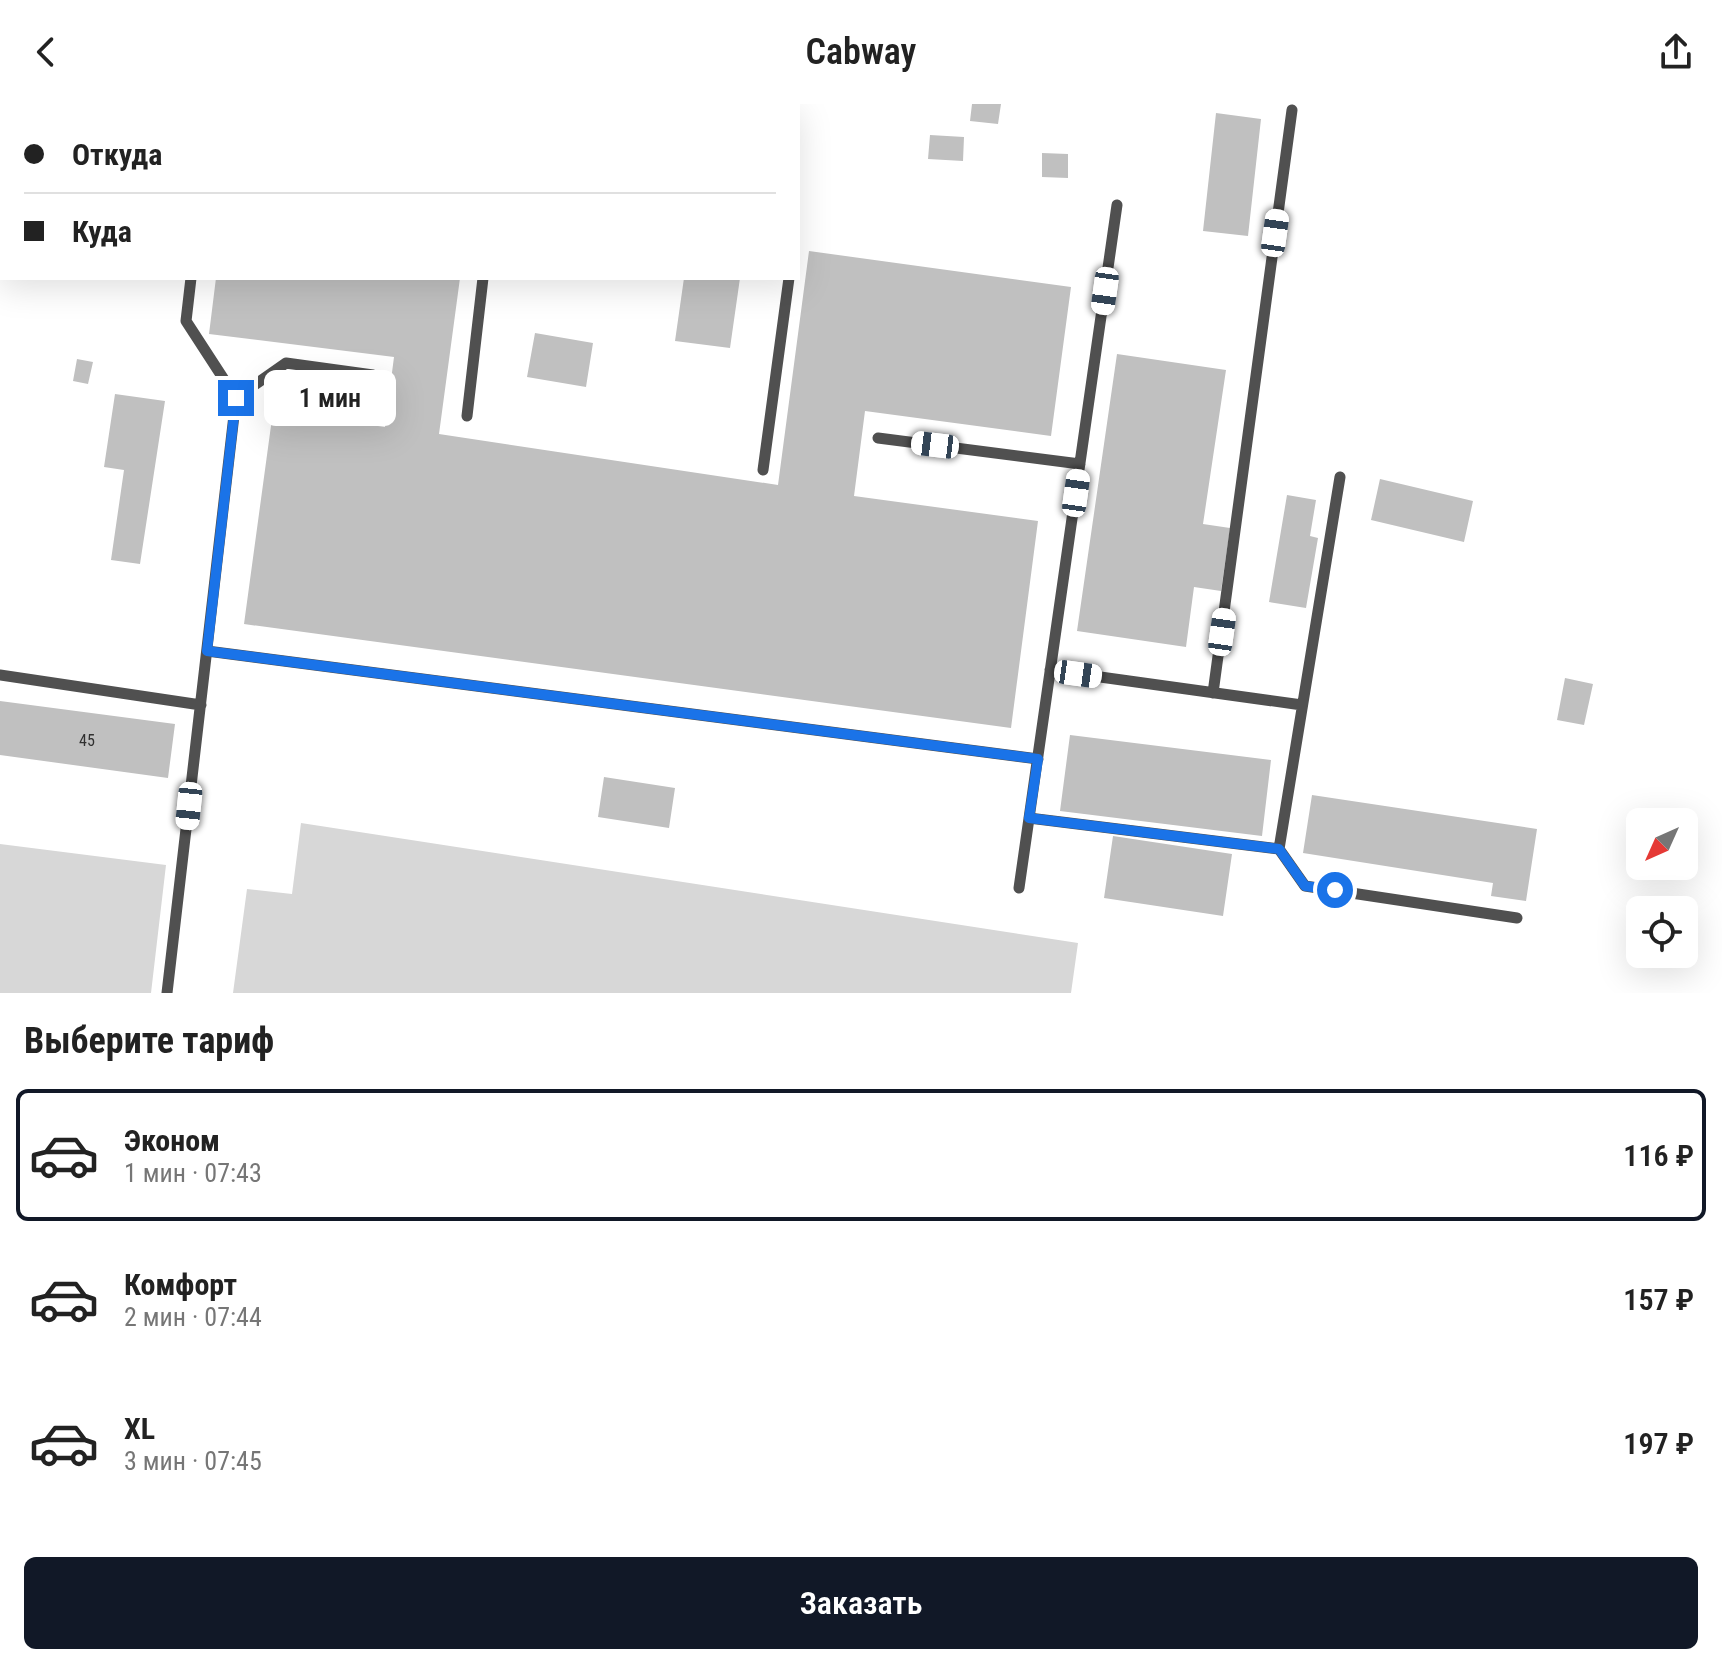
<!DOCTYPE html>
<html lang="ru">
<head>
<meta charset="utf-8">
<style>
	:root { --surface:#fff; --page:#f6f6f6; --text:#222; --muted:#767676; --line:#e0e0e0; --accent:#111827 }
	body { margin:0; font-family:"Roboto Condensed",sans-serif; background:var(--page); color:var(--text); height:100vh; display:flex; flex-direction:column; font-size:30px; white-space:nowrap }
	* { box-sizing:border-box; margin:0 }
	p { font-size:26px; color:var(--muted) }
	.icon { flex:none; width:44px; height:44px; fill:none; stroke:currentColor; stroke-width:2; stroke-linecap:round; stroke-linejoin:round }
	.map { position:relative; height:889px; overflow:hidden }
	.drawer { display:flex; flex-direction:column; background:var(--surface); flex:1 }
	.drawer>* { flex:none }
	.guide { position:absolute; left:0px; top:0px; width:800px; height:176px; box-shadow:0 8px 32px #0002; display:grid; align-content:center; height:176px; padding:0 24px; background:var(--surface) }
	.needle { width:52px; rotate:225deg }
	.fabs { position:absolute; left:1626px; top:704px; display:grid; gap:16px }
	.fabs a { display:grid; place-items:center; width:72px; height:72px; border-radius:12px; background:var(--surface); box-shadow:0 8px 32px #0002; font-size:40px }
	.end { position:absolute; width:36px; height:36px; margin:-18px; border:10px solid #1a73e8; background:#fff; box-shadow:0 0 0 4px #fff }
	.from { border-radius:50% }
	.bubble { position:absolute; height:56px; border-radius:12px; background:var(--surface); box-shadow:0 8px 32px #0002; font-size:26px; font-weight:600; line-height:56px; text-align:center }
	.car { position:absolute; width:24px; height:48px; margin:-24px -12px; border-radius:10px; box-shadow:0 0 6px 2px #0007; background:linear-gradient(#fff 24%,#345 0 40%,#fff 0 76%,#345 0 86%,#fff 0) }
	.guide b { display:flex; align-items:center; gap:28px; height:76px; font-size:30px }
	.guide b+b { border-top:2px solid var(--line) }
	.guide i { width:20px; height:20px; background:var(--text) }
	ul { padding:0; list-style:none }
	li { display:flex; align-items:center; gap:24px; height:132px; margin:0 16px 12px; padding:0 8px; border:4px solid transparent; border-radius:12px }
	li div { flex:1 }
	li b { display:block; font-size:30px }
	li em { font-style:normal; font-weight:600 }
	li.on { border-color:var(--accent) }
	li>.icon { width:72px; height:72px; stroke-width:1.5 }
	h2 { padding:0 24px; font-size:36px; line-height:96px }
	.button { display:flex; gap:16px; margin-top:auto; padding:16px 24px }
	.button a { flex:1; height:92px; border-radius:12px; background:var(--accent); color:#fff; font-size:32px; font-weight:600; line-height:92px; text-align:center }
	header { display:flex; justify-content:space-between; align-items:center; height:104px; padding:0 24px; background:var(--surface); font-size:36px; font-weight:600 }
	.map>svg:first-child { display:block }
</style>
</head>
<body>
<header><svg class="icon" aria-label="back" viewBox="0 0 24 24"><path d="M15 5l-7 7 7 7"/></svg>Cabway<svg class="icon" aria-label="share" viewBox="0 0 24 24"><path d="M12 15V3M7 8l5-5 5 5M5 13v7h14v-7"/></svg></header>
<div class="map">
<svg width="1722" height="889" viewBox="0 0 1722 889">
	<rect width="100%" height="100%" fill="#fff"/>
	<path fill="#d7d7d7" d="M301,719L1078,839L1071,889H233L247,785L292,790Z
		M0,740L166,761L151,889H0Z"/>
	<path fill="#c0c0c0" d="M972,0H1001L998,20L970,17Z
		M1216,9L1261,15L1248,132L1203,127Z
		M930,31L964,33L963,57L928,55Z
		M1042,49L1068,50V74L1042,73Z
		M809,147L1071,183L1051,332L865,307L854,392L1038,417L1011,624L244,520L273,307L385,323L394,253L209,230L216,174H460L439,330L778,381Z
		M684,174H740L730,244L675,237Z
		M535,229L593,239L586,283L527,273Z
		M1117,250L1226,266L1203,420L1230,424L1221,487L1194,483L1186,543L1077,527Z
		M77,255L93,258L88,280L73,277Z
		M115,290L165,297L140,460L111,456L124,366L104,363Z
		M1380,375L1473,397L1464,438L1371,416Z
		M1287,391L1316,396L1310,432L1318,434L1306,504L1269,498Z
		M1565,574L1593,580L1584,621L1557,616Z
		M0,597L175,620L168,674L0,651Z
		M1070,631L1271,656L1262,732L1060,707Z
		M604,673L675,684L669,724L598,713Z
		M1312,691L1537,725L1526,797L1491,792L1493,779L1303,749Z
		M1113,732L1232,750L1223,812L1104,794Z"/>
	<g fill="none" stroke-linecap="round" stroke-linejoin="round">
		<path stroke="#505050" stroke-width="11" d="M153,0L155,2
			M781,2L782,0
			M236,294L286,259L373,271
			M467,312L483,174
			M878,334L1080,360
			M763,366L789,174
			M207,547L1038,655
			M1050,566L1302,601
			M0,571L201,601
			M1213,589L1292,6
			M1029,714L1279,745L1340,373
			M1279,745L1305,782L1517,814
			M1019,784L1117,101
			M167,889L236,294L186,217L191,174"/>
	</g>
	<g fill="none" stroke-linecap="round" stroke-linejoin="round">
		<path stroke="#1a73e8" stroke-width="10" d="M236,294L207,547L1038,655L1029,714L1279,745L1305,782L1335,786"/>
	</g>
	<g text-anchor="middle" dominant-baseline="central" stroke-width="7" stroke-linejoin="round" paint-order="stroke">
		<g font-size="16" fill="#303030">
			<text x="87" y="636">45</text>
		</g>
	</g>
</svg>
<div class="fabs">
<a><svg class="needle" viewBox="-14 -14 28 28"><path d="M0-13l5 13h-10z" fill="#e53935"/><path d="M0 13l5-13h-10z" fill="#767676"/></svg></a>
<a><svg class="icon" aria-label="locate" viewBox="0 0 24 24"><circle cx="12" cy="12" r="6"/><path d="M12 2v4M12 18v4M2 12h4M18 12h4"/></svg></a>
</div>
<i class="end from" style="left:1335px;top:786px"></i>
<i class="end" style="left:236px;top:294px"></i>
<div class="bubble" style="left:264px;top:266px;width:132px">1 мин</div>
<i class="car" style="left:1275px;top:129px;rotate:8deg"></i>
<i class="car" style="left:1105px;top:187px;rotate:188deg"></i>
<i class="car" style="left:935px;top:341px;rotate:277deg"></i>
<i class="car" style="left:1076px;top:389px;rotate:8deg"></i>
<i class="car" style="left:1222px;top:528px;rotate:8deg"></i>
<i class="car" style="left:1078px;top:570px;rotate:98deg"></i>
<i class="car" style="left:189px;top:702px;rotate:186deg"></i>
<div class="guide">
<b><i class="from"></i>Откуда</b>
<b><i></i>Куда</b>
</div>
</div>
<section class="drawer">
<h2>Выберите тариф</h2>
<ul>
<li class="on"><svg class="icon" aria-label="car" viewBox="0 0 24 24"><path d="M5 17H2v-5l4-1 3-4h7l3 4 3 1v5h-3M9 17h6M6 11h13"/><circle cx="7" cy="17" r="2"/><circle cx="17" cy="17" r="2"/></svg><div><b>Эконом</b><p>1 мин · 07:43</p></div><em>116 ₽</em></li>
<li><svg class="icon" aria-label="car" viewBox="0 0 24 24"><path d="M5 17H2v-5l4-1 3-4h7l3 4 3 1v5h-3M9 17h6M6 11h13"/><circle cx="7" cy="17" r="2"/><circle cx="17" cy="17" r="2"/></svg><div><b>Комфорт</b><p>2 мин · 07:44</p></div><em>157 ₽</em></li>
<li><svg class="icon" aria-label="car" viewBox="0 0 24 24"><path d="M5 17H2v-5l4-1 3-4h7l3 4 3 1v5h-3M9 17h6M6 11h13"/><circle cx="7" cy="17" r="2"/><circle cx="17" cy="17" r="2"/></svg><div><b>XL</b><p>3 мин · 07:45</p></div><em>197 ₽</em></li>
</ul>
<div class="button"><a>Заказать</a></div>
</section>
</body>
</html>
